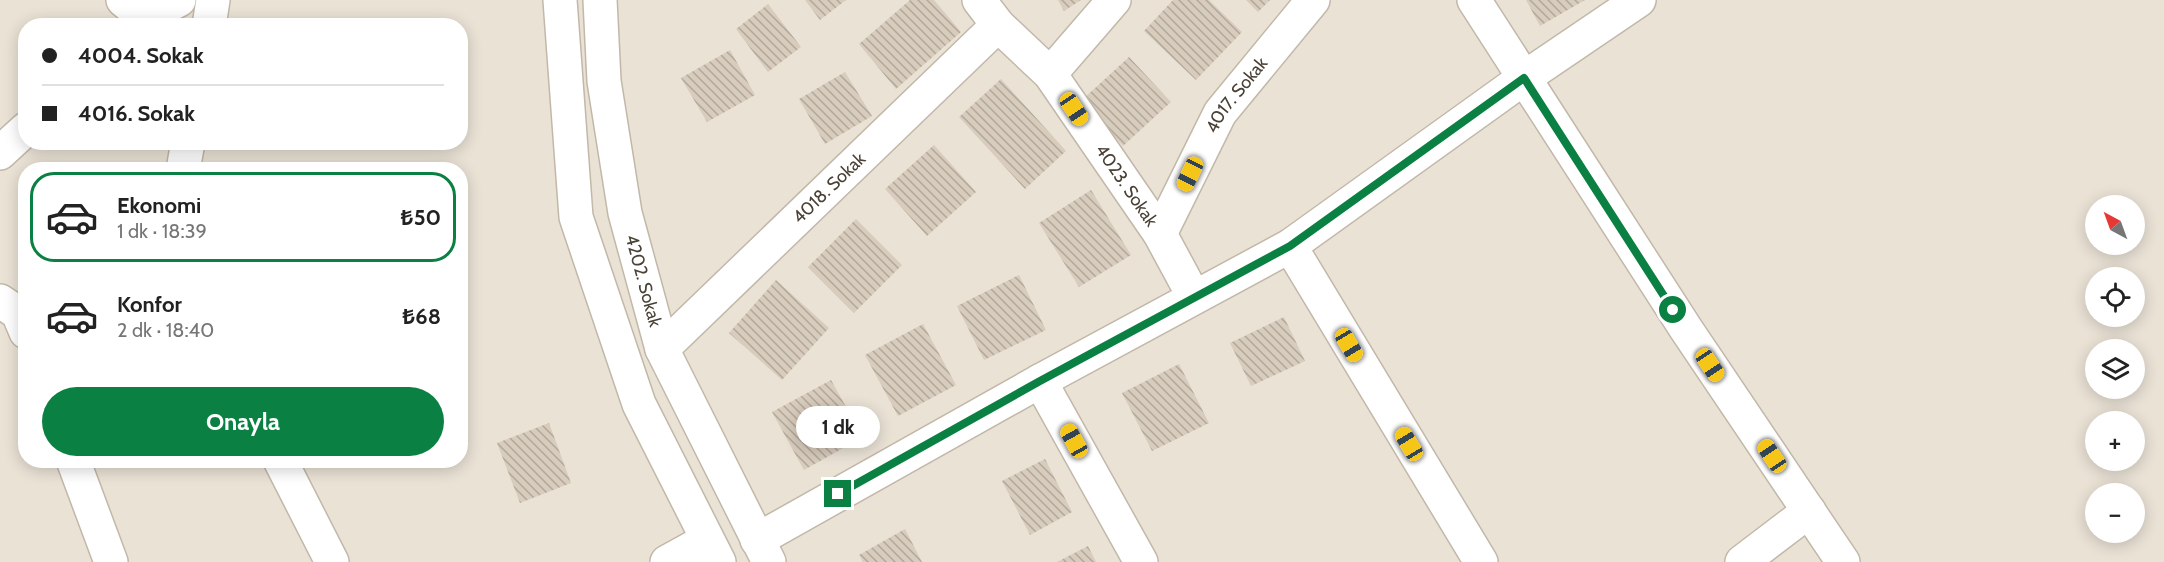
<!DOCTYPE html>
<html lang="tr">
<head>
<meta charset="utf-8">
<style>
	:root { --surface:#fff; --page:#f2f2f2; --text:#222; --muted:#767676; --line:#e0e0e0; --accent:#0b8043 }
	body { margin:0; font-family:Cabin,sans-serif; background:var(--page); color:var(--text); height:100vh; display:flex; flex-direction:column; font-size:22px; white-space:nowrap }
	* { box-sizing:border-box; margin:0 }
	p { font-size:20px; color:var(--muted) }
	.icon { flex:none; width:33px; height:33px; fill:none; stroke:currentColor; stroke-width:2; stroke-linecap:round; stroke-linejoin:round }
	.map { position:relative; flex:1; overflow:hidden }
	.sheet { position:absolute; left:18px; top:162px; width:450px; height:306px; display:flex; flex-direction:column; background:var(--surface); border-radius:24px; box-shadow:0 3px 15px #0003 }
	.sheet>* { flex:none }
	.top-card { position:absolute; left:18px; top:18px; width:450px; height:132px; border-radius:24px; box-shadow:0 3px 15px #0003; display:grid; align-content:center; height:132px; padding:0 24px; background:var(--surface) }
	.needle { width:39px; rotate:319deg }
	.buttons { position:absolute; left:2085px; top:195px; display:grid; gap:12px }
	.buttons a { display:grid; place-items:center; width:60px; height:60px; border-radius:50%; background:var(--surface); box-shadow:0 3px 15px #0003; font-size:30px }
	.end { position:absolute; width:27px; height:27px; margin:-14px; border:8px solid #0b8043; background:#fff; box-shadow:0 0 0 3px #fff }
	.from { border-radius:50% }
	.bubble { position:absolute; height:42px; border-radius:21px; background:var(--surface); box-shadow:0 3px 15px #0003; font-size:20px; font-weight:800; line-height:42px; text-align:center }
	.car { position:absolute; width:18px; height:36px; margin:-18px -9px; border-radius:8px; box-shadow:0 0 4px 2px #0007; background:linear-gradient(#f5c518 24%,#345 0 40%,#f5c518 0 76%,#345 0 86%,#f5c518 0) }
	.top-card b { display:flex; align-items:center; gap:21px; height:57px; font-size:22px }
	.top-card b+b { border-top:2px solid var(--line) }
	.top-card i { width:15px; height:15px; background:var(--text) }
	ul { padding:10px 0 0; list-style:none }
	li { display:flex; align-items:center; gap:18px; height:90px; margin:0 12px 9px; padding:0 12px; border:3px solid transparent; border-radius:24px }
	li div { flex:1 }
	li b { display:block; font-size:22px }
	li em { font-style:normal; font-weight:800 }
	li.selected { border-color:var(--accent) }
	li>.icon { width:54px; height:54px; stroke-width:1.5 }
	.primary-button { display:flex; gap:12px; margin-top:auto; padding:12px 24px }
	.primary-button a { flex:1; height:69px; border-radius:36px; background:var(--accent); color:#fff; font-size:24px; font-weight:800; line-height:69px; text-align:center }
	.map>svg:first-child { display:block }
</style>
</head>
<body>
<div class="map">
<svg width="2164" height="562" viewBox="0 0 2164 562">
	<defs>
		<pattern id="building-back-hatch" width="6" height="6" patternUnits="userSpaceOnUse" patternTransform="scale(1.5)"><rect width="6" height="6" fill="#d8ccbc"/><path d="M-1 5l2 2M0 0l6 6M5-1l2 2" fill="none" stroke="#b1a79a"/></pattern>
	</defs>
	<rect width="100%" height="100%" fill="#f5f1e8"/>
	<path fill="#eae2d5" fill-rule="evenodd" d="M0,0H2164V562H0ZM26,26H460V142H26ZM26,170H460V460H26ZM2096,206H2134V244H2096ZM2096,278H2134V316H2096ZM2096,350H2134V388H2096ZM2096,422H2134V460H2096ZM2096,494H2134V532H2096Z"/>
	<path fill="url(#building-back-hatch)" d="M805,0H846L820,20Z
		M910,0H934L961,32L896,89L859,44Z
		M1058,0H1081L1064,11Z
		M1173,0H1209L1242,32L1196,80L1144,31Z
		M1246,0H1270L1258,12Z
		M1526,0H1585L1540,26Z
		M768,4L801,47L768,72L736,29Z
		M730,50L755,95L707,122L681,78Z
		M1129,57L1171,102L1123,146L1082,100Z
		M845,72L872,116L825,144L799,99Z
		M1001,79L1066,151L1025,189L959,117Z
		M934,145L976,192L927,236L885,189Z
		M1091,190L1131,255L1079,287L1039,223Z
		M856,219L902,265L854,313L808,267Z
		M1019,275L1046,330L984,360L957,306Z
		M776,280L829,328L782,380L729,333Z
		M1284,317L1305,361L1251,386L1230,343Z
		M923,324L956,385L898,416L865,355Z
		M1179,364L1209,423L1152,451L1122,393Z
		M831,380L863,437L804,470L772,412Z
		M549,423L571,483L520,503L497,443Z
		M1045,459L1072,512L1030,535L1002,481Z
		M905,529L922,562H863L859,555Z
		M1088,546L1096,562H1057Z"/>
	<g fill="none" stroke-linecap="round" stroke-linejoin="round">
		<defs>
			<g id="minor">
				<path d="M123,0L145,18"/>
				<path d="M560,0L576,217L639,404L719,562"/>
				<path id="s1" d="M600,0L604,81L625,213L662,349L769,562"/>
				<path id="s2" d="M979,0L998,25L1050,74L1160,234L1194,297"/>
				<path d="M1474,0L1686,329L1843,562"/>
				<path d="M137,26L145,18L179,0"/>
				<path d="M209,26L213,0"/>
				<path d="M1050,74L1114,0"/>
				<path d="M0,153L26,129"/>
				<path d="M183,170L188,142"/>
				<path id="s3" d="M1160,234L1220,113L1313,0"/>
				<path d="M1290,246L1481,562"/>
				<path d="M0,301L18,313L26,332"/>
				<path id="s4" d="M662,349L998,25"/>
				<path d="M1040,381L1141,562"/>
				<path d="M73,460L111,562"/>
				<path d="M280,460L332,562"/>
				<path d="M757,540L1040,381L1290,246L1524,78L1639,0"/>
				<path d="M667,562L707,540"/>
				<path d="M1742,562L1809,511"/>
			</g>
		</defs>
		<use href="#minor" stroke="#c2b8a9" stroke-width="36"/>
		<use href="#minor" stroke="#fff" stroke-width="33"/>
	</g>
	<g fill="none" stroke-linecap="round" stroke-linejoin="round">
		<path stroke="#0b8043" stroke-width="8" d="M838,494L1040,381L1290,246L1524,78L1673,310"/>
	</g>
	<g text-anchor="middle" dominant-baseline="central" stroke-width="5" stroke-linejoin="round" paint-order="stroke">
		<g font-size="18" fill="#4a4136" stroke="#fff">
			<text stroke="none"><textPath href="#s3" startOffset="159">4017. Sokak</textPath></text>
			<text stroke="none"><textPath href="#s2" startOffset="238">4023. Sokak</textPath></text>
			<text stroke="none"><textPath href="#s4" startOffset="232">4018. Sokak</textPath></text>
			<text stroke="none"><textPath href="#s1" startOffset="285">4202. Sokak</textPath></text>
		</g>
	</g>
</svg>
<div class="buttons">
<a><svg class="needle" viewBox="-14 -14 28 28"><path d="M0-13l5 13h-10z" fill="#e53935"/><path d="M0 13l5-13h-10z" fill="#767676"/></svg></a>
<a><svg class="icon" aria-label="locate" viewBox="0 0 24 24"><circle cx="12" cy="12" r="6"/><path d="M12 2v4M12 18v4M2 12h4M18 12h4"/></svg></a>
<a><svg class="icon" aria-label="layers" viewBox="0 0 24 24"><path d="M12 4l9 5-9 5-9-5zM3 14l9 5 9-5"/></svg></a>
<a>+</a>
<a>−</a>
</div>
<i class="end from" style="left:1673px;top:310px"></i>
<i class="end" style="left:838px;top:494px"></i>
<div class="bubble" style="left:796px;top:406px;width:84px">1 dk</div>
<i class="car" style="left:1074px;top:109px;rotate:146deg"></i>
<i class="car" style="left:1190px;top:174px;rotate:206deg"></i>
<i class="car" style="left:1349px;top:345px;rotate:149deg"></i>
<i class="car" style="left:1710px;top:365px;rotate:146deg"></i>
<i class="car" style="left:1074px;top:441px;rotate:331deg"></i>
<i class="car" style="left:1409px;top:444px;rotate:329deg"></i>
<i class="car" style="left:1772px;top:456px;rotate:326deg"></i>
<div class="top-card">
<b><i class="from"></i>4004. Sokak</b>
<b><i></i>4016. Sokak</b>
</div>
<section class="sheet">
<ul>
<li class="selected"><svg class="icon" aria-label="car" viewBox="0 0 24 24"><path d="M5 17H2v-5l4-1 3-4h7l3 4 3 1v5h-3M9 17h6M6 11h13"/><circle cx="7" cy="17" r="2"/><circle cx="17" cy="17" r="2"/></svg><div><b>Ekonomi</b><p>1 dk · 18:39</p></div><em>₺50</em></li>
<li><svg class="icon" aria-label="car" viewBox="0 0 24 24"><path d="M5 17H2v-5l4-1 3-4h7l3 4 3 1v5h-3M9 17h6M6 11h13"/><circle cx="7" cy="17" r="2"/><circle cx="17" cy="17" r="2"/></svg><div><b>Konfor</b><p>2 dk · 18:40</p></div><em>₺68</em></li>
</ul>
<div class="primary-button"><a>Onayla</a></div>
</section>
</div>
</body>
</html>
